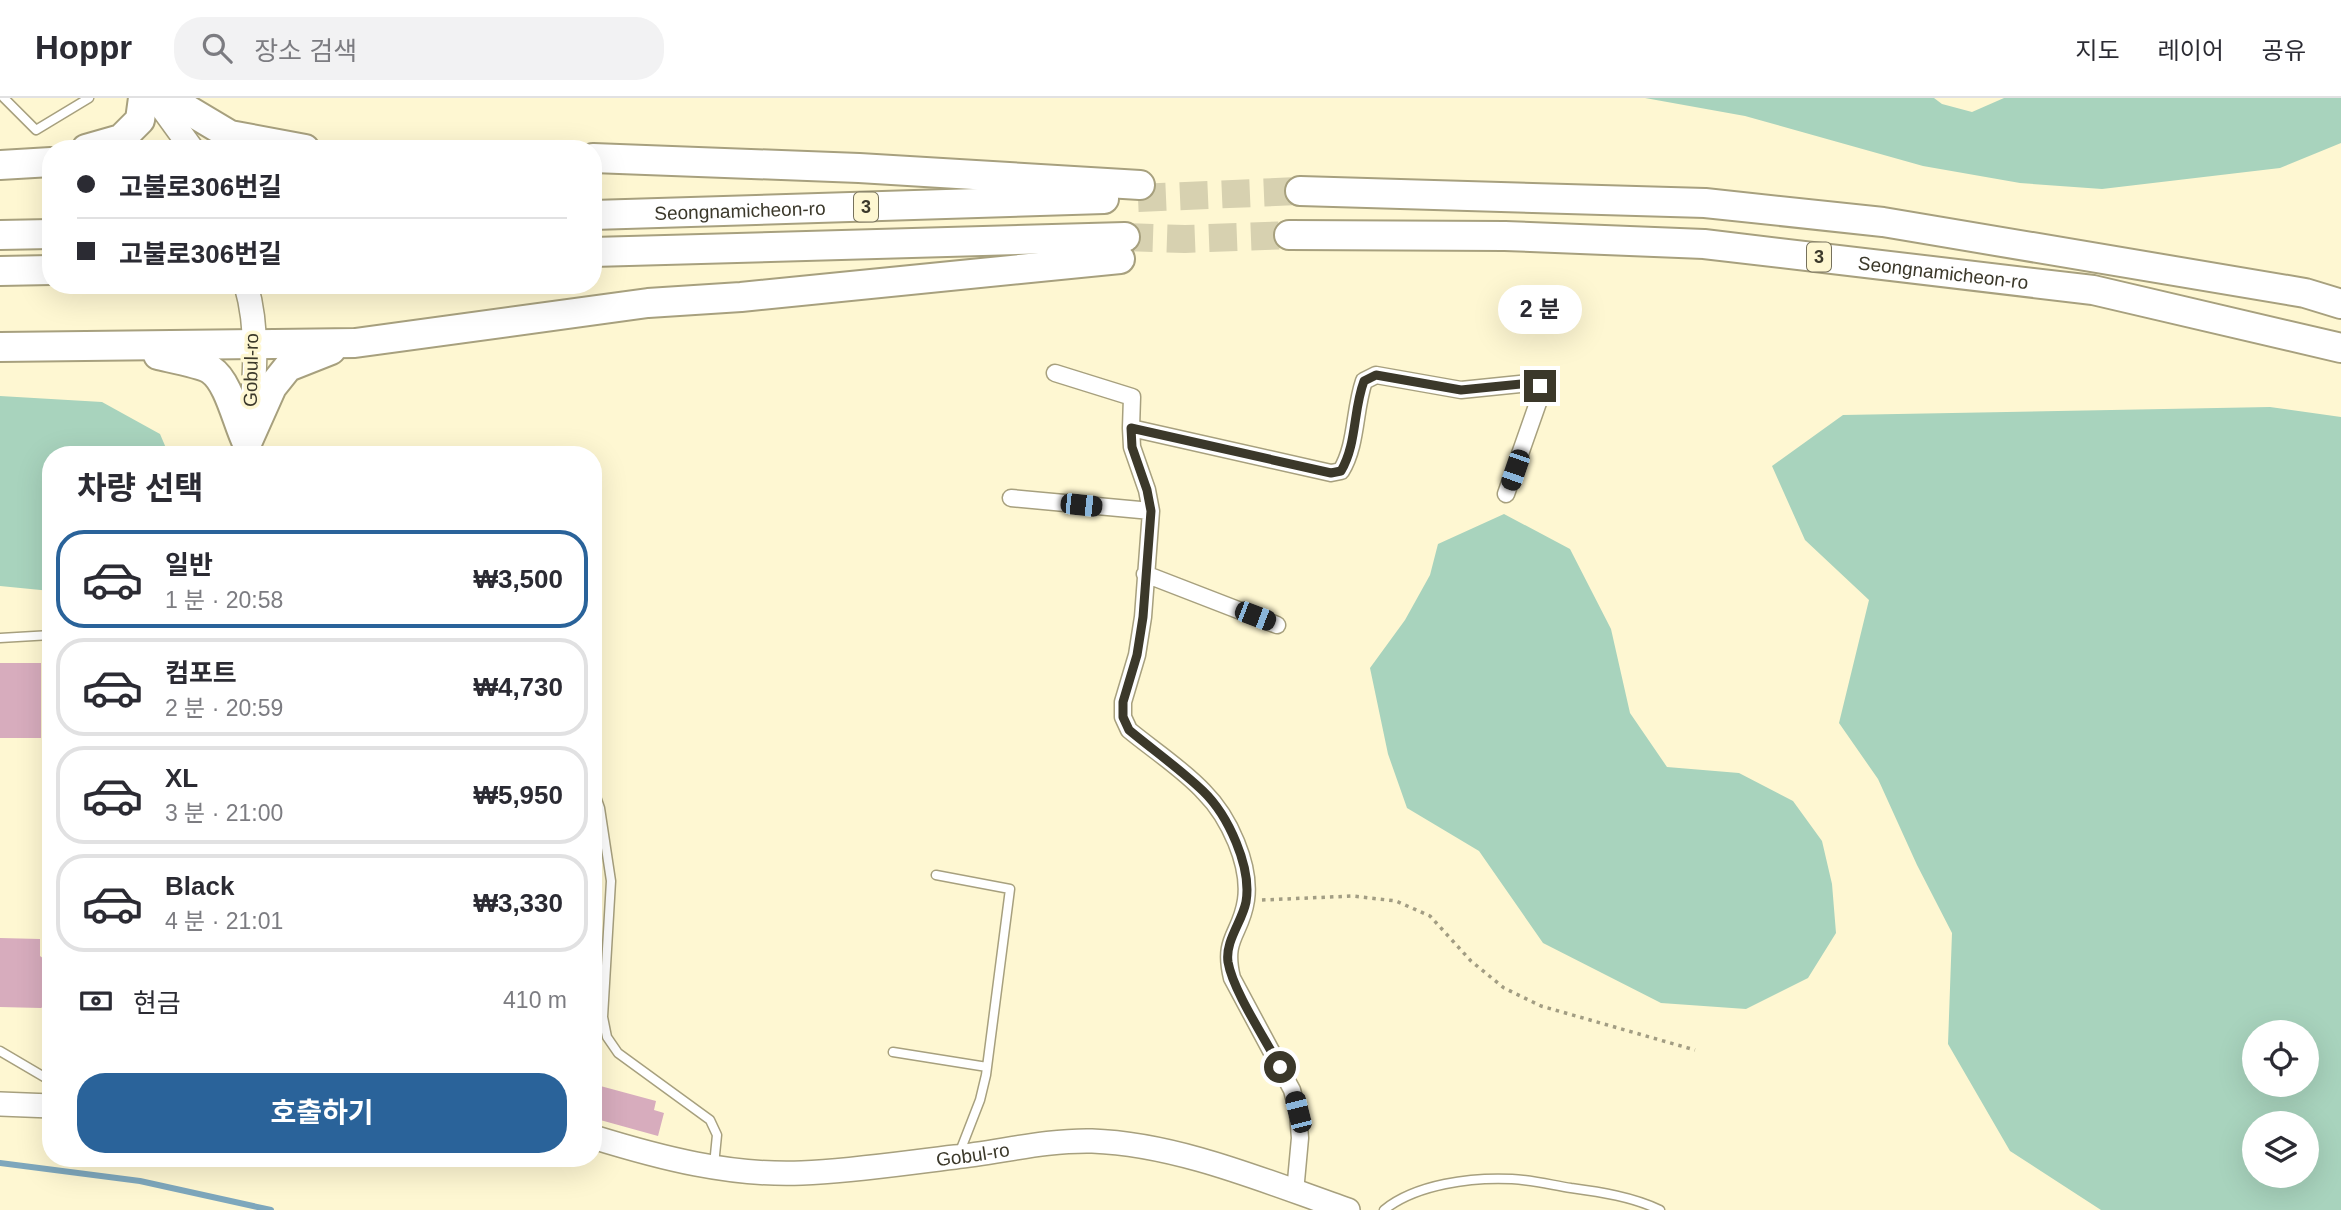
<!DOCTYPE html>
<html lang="ko">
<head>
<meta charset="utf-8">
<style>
	:root { --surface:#fff; --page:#f2f2f3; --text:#2b2b33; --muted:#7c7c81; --line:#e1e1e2; --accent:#2a639a }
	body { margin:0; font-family:Arial,"Noto Sans KR",sans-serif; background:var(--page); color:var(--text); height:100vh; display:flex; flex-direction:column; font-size:26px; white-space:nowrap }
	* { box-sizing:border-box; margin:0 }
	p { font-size:23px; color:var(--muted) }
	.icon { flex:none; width:38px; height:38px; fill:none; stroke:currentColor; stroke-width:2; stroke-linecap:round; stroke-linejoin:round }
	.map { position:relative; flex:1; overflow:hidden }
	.sheet { position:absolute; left:42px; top:348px; width:560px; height:721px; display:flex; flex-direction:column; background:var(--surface); border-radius:28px; box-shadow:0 7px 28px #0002 }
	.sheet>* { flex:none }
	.hud { position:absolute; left:42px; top:42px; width:560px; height:154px; border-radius:28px; box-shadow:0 7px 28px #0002; display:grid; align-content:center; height:154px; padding:0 35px; background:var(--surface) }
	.buttons { position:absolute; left:2242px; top:922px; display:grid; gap:14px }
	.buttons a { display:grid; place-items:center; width:77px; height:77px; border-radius:50%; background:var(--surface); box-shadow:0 7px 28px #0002; font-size:35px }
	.end { position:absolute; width:32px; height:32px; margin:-16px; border:9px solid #3b382a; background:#fff; box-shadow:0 0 0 4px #fff }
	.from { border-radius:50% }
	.bubble { position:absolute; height:49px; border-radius:24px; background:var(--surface); box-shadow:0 7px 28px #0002; font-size:23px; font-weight:700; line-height:49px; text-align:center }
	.car { position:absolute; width:21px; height:42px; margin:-21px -10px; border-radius:9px; box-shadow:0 0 5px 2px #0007; background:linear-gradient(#222 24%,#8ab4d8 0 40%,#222 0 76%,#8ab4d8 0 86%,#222 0) }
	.hud b { display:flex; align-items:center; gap:24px; height:66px; font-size:26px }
	.hud b+b { border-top:2px solid var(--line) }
	.hud i { width:18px; height:18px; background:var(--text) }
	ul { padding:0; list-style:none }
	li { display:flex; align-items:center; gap:21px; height:98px; margin:0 14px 10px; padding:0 21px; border:4px solid var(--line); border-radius:28px }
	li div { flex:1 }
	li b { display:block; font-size:26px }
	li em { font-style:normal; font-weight:700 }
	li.active { border-color:var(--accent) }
	li>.icon { width:63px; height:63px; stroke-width:1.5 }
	h2 { padding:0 35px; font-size:32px; line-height:84px }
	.pay { display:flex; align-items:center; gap:18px; height:77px; padding:0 35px; font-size:26px }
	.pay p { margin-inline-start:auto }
	.primary-button { display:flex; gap:14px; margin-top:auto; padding:14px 35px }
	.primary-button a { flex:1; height:80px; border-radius:28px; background:var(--accent); color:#fff; font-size:28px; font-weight:700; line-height:80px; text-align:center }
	header { display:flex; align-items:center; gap:42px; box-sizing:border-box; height:98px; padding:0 35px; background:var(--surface); border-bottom:2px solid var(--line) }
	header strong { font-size:33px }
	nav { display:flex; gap:38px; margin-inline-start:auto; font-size:24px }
	.search { width:490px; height:63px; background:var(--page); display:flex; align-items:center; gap:18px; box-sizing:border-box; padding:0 24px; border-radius:28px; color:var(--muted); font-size:26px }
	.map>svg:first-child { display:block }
</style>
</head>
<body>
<header>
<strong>Hoppr</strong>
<div class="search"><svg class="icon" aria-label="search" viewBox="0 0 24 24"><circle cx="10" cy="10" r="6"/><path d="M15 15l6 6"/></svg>장소 검색</div>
<nav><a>지도</a><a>레이어</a><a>공유</a></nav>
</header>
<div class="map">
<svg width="2341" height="1112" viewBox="0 0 2341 1112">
	<rect width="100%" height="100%" fill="#fef7d2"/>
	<path fill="#a8d3bd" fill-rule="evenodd" d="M1645,0H1934L1942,6L1972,14L2004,0H2341V45L2280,70L2102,91L2020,85L1923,68L1745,18Z
		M0,298L102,304L160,336L169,357H51V493L0,488Z
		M2270,309L2341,319V1112H2101L2010,1053L1948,946L1952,835L1917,767L1878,681L1839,625L1869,502L1805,442L1772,368L1843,317ZM2306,934V987H2254V934ZM2254,1026H2306V1078H2254Z
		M1504,416L1570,451L1611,531L1630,615L1667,669L1739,675L1793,703L1822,743L1832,786L1836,835L1808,880L1746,911L1661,905L1543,845L1479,753L1407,710L1388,656L1370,570L1405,522L1430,477L1438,446Z"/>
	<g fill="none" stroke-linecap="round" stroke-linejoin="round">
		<path stroke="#7ea7bc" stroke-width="6" d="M0,1065L140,1083L271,1112"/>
	</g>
	<path fill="#d7acbd" d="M0,565H41V640H0Z
		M0,840L40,841V858L51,866V904L41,910L0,909Z
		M593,986L656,1003L654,1012L664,1015L658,1038L593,1020Z"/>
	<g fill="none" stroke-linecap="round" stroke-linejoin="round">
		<path stroke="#d7d1b0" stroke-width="28" stroke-dasharray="28 14" stroke-linecap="butt" d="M1138,100L1300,93
			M1125,139L1185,141L1289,137"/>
		<defs>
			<path id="lane" d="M4,0L36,32L89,0
				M0,540L51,537
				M593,690L600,710L611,783L603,919L607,939L618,955L710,1022L717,1037L714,1067
				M936,777L1010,791L986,977L980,1002L959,1056
				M0,953L51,983
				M893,954L987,969
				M1384,1112C1416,1086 1472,1079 1512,1081C1532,1082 1552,1087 1571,1090C1601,1094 1633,1099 1660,1112"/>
			<path id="street" d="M1055,275L1132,299L1131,330
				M1011,400L1151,413
				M1145,476L1277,527
				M1295,1094L1300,1040L1298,1015L1292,992L1232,880C1222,839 1241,837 1246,802C1251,767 1229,719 1204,694C1184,672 1152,651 1129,632L1123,619V604L1137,557L1143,519L1151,413L1147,392L1132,349L1131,330L1331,375L1341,373C1357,347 1354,312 1364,283L1376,277L1461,292L1530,285L1540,288V299L1506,396"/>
			<g id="secondary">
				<path d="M155,0L192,51"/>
				<path d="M246,187C259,231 255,281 250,326"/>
				<path d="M0,1006L51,1008"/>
				<path id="s1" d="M593,1039C661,1060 730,1078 802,1075C853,1073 904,1065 955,1059C1001,1054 1046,1042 1092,1043C1178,1046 1267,1084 1348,1112"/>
			</g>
			<g id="highway">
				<path d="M168,0L230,37L305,51"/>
				<path d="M86,51L121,41L140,22L143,0"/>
				<path d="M593,60L859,70L1140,87"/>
				<path d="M0,67L51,64"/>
				<path d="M1300,93L1705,105L1883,124L2305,195L2341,206"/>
				<path id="s2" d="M593,117L1104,101"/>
				<path d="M0,137L51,136"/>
				<path id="s3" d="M1289,137L1505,138L1704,146L2093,192L2341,250"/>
				<path d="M593,154L1125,139"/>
				<path d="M0,173L51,172"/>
				<path d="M0,249L355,245L648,205L741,199L1120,161"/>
				<path d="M158,257C170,260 203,266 211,272C229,284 237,325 247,345"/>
				<path d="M247,345L272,289L288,269L331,252"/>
			</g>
		</defs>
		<use href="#lane" stroke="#a7a07e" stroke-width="11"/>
		<use href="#street" stroke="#a7a07e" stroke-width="19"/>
		<use href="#secondary" stroke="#a7a07e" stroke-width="26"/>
		<use href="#highway" stroke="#a7a07e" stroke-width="32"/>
		<path stroke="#a29d83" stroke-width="3.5" stroke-dasharray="3.5 5" stroke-linecap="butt" d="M1262,802L1353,798L1396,803L1430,818L1471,863L1504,890L1541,908L1695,952"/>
		<use href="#lane" stroke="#fff" stroke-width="8"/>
		<use href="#street" stroke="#fff" stroke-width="16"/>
		<use href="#secondary" stroke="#fff" stroke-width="23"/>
		<use href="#highway" stroke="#fff" stroke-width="28"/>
	</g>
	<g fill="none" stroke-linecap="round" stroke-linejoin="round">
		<path stroke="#3b382a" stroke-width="9" d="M1280,969C1266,942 1233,893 1228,864C1225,843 1242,824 1246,804C1252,769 1228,717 1203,693C1180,671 1153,652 1129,632L1123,619V604L1137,557L1143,519L1151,413L1147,392L1132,349L1131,330L1331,375L1341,373C1357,346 1353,312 1364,283L1376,277L1461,292L1530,285L1540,288"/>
	</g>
	<g text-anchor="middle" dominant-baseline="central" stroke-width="7" stroke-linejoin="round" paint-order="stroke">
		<g fill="#fef7d2" stroke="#76715c" stroke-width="2">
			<rect x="854" y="94.5" width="24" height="29" rx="5"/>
			<rect x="1807" y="144.5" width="24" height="29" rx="5"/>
		</g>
		<g font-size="18" font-weight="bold" fill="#3b382a">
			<text x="866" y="109">3</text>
			<text x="1819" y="159">3</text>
		</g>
		<g font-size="19" fill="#3b382a" stroke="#fef7d2">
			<text stroke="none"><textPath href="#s2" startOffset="147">Seongnamicheon-ro</textPath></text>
			<text stroke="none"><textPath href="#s3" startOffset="656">Seongnamicheon-ro</textPath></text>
			<text transform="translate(251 272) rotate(-89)">Gobul-ro</text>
			<text stroke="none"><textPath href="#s1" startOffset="385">Gobul-ro</textPath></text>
		</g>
	</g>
</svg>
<div class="buttons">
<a><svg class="icon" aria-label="locate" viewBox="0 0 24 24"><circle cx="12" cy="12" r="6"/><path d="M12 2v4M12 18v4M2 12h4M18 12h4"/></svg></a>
<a><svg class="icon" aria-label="layers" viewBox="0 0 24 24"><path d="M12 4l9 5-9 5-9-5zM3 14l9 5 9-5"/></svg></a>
</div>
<i class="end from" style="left:1280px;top:969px"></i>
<i class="end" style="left:1540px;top:288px"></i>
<div class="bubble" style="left:1498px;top:187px;width:84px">2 분</div>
<i class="car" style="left:1515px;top:372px;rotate:199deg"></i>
<i class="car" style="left:1081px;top:407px;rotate:96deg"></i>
<i class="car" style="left:1255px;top:518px;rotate:111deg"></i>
<i class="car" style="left:1298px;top:1014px;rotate:346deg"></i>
<div class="hud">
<b><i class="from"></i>고불로306번길</b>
<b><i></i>고불로306번길</b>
</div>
<section class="sheet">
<h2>차량 선택</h2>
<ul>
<li class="active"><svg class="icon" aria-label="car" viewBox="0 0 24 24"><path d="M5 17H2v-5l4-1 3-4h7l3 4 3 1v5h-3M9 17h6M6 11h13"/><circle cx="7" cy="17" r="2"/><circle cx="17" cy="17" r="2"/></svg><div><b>일반</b><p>1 분 · 20:58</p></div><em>₩3,500</em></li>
<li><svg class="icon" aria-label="car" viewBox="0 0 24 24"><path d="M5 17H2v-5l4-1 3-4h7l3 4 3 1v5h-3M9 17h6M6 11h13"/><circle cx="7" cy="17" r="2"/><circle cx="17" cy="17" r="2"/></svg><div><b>컴포트</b><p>2 분 · 20:59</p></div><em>₩4,730</em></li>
<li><svg class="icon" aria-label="car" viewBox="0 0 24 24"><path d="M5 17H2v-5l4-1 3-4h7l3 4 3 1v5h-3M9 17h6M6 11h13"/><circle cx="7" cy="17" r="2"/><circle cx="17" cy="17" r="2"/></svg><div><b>XL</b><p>3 분 · 21:00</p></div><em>₩5,950</em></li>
<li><svg class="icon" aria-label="car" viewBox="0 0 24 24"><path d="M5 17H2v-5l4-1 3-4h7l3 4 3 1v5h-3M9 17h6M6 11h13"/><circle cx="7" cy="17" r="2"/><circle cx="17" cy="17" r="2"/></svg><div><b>Black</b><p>4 분 · 21:01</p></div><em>₩3,330</em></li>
</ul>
<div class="pay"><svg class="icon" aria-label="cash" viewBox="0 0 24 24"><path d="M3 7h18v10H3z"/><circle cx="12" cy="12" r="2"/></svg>현금<p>410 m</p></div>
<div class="primary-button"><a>호출하기</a></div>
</section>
</div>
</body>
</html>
